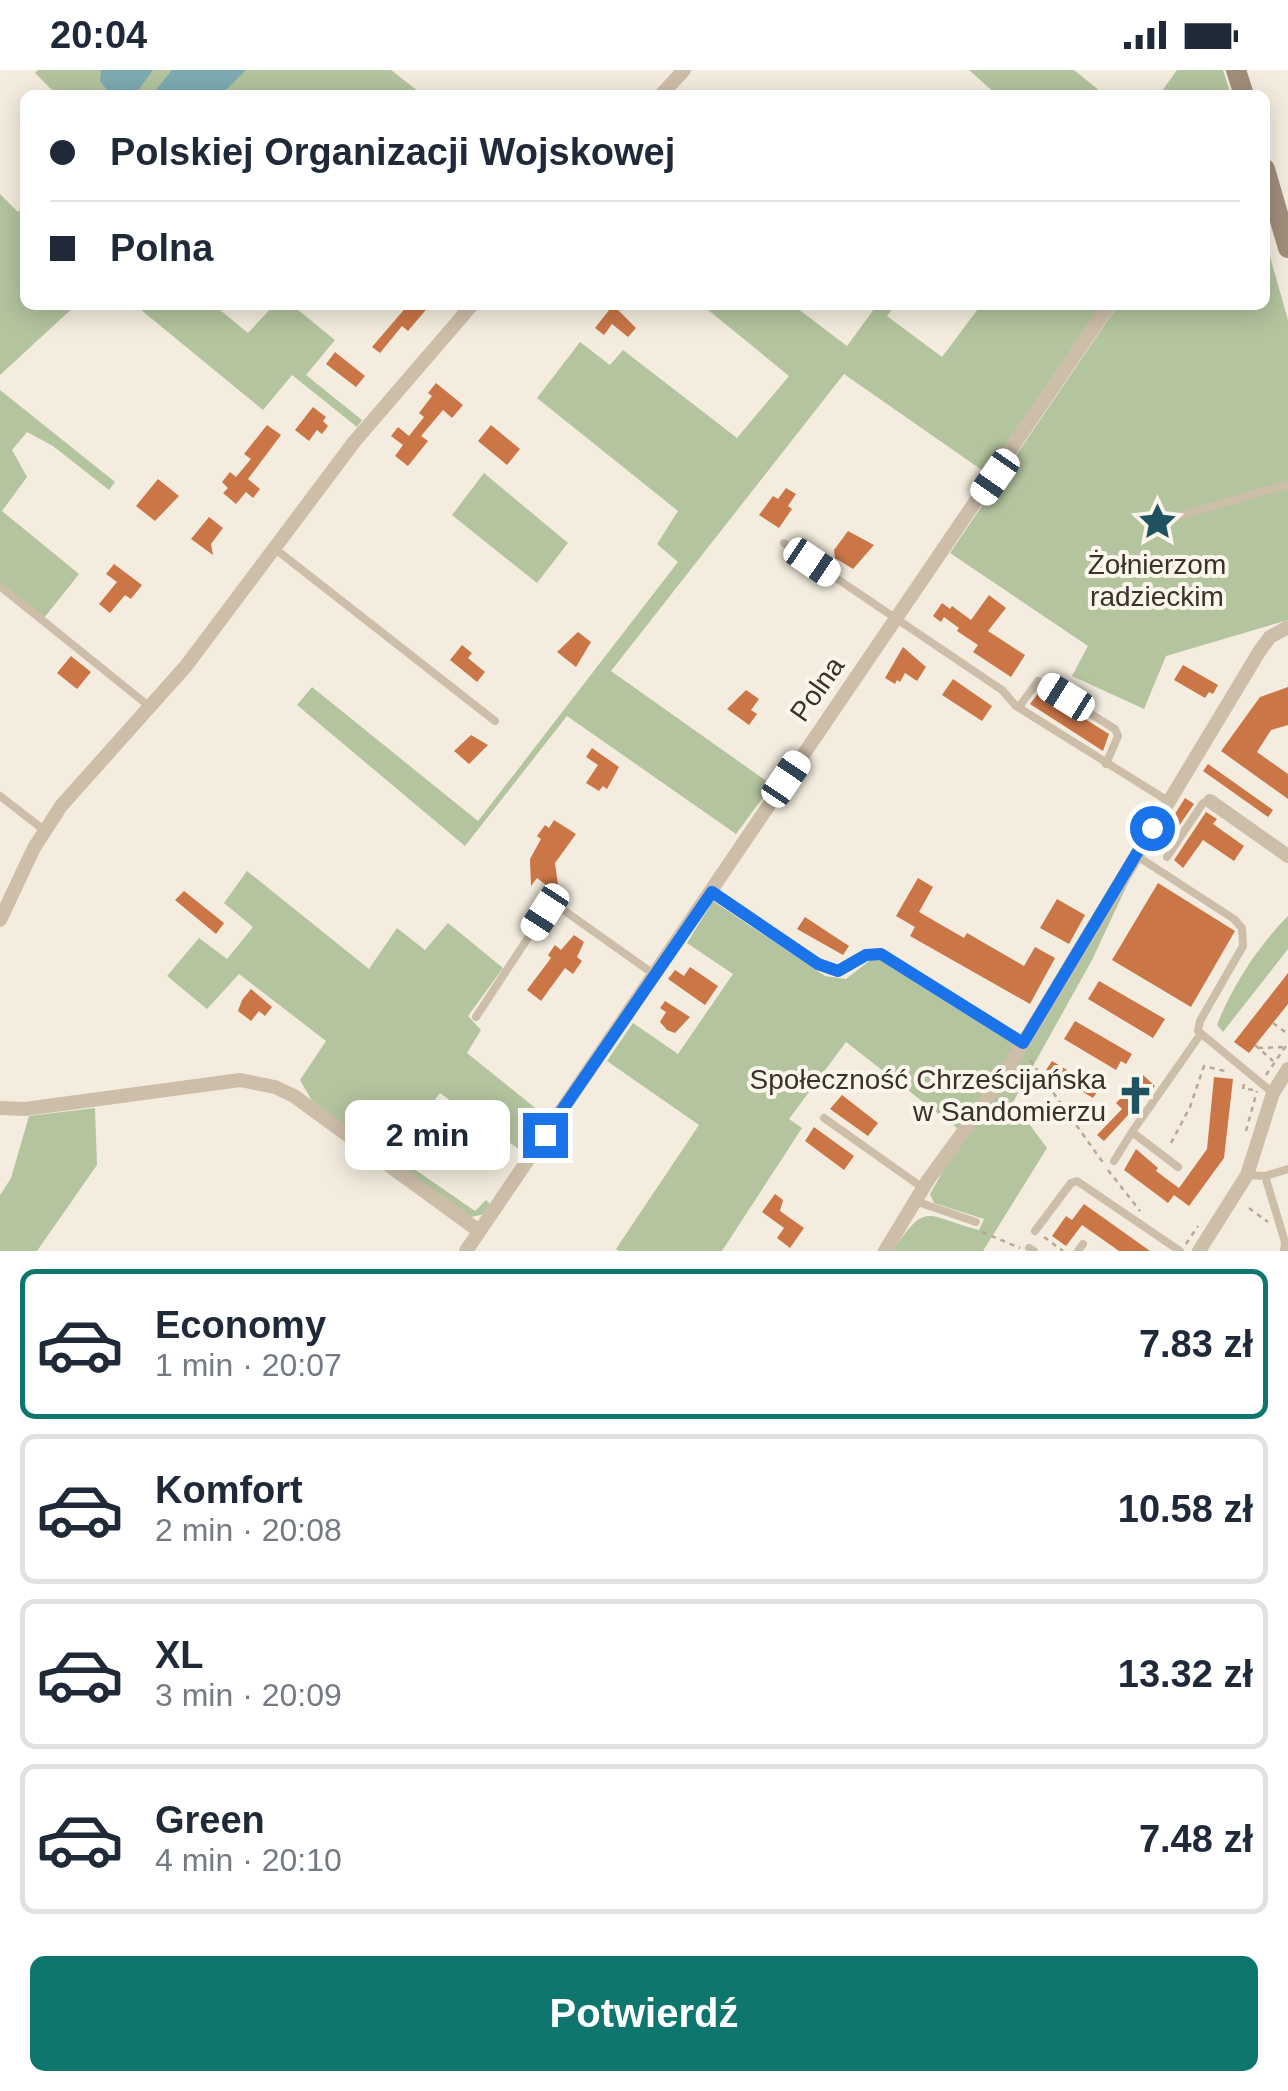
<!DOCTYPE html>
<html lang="pl">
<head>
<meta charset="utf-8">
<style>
	:root { --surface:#fff; --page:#f2f2f3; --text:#1f2937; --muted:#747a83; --line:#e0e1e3; --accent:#0f766e }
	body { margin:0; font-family:Arial,sans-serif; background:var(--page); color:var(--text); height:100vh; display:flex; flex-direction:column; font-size:38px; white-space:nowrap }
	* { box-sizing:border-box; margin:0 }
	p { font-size:32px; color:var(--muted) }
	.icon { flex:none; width:55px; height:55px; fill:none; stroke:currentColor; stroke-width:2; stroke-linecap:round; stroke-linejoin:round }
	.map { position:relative; height:1181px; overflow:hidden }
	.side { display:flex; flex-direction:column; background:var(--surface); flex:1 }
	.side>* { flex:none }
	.guide { position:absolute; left:20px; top:20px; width:1250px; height:220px; border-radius:15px; box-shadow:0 5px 25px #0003; display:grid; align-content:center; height:220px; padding:0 30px; background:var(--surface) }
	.end { position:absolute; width:45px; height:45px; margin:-22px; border:12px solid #1a73e8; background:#fff; box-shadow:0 0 0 5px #fff }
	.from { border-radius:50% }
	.bubble { position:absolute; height:70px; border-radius:15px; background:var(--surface); box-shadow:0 5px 25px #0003; font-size:32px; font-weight:700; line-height:70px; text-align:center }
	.car { position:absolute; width:30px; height:60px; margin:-30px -15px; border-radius:12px; box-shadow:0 0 8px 2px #0007; background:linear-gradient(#fff 24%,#345 0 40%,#fff 0 76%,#345 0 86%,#fff 0) }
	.guide b { display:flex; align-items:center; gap:35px; height:95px; font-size:38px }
	.guide b+b { border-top:2px solid var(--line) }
	.guide i { width:25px; height:25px; background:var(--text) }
	ul { padding:18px 0 0; list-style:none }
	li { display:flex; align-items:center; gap:30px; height:150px; margin:0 20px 15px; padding:0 10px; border:5px solid var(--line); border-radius:15px }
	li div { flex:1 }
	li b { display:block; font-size:38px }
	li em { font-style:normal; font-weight:700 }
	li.selected { border-color:var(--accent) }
	li>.icon { width:90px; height:90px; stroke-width:1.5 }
	.primary-button { display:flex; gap:20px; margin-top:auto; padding:20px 30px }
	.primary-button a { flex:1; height:115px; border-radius:15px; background:var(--accent); color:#fff; font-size:40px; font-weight:700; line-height:115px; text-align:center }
	.status { display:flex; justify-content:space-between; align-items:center; height:70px; padding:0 50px; background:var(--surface); direction:ltr }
	.status svg { height:28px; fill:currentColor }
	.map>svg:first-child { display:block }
</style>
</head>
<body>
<div class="status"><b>20:04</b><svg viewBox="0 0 49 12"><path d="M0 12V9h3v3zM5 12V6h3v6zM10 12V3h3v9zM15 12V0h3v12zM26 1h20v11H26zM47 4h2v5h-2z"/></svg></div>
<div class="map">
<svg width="1288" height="1181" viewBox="0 0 1288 1181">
	<rect width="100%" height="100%" fill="#f4eddf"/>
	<path fill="#b3c49e" d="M38,0H391L423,25H57L35,3Z
		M969,0H1074L1105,25H997Z
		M1177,0H1223L1231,25H1159Z
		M0,124L18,142L25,136V235H76L0,305Z
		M1265,169L1288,250V550L1166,586L1144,639L1072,606L1088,576L950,483L1118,235H1265Z
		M135,235H214L248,263L274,235H292L335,270L306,305L362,350L357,357L292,305L263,340Z
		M702,235H793L847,276L877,235H895L887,246L942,287L981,235H1102L986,403L844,304L611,601L772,715L736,764L567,646L465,776L297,635L312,617L478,751L678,492L657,474L678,441L537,328L580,272L610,295L623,280L737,368L789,306Z
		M0,320L115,412L109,420L53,376L27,362L12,380L27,407L2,441L79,504L40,553L0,521Z
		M484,403L568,473L537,513L452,445Z
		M1136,796L1092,890L1013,1032L1047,1078L983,1181H893C927,1129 926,1147 979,1160L984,1149L934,1133L930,1124L943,1101L1008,1010Z
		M247,801L369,899L397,858L425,880L448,853L503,898L468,946L481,960L467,983L544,1045L520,1080L440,1023L394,1085L475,1141L486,1130L491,1135L485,1144L471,1147L314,1034L300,1010L326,971L239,904L207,939L167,906L199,868L227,889L253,857L224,833Z
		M713,831L825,906L846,909L873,888L881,891L1015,975L995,1013L958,1059L846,972L789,1049L802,1058L722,1181H619L616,1179L699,1055L607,991L633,953L678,984L733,904L687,873Z
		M1288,846V879L1223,962L1217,955C1232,916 1258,876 1288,846Z
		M95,1038L97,1095L37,1181H0V1125L11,1108L29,1046Z"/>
	<path fill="#7daab2" d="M101,0H153L135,25H111L100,11Z
		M172,0H246L221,25H152Z"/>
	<path fill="#ca7647" d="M408,235H430L408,261L402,256L380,283L372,277Z
		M613,235L636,258L628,267L612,254L604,265L595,258Z
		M335,282L365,306L356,317L326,294Z
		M436,313L463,335L452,348L443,340L421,366L428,371L408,396L395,386L403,375L391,366L398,357L409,366L424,347L419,343L432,326L428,323Z
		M313,337L326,347L323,351L328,356L322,364L317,360L309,371L295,360Z
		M267,355L281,365L248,409L260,419L253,428L246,422L236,434L223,423L228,418L222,412L230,402L236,407L251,389L244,384Z
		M491,355L520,379L507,395L478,371Z
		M158,409L179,426L155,451L136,436Z
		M786,418L796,424L788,436L792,439L779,458L759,445L773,426L778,429Z
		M209,447L223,458L211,474L213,485L191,469Z
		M848,461L874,475L853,499L835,488L834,480Z
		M114,494L142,515L131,529L125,525L110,543L99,534L117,512L106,504Z
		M989,525L1006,538L988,561L1025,585L1011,607L973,582L978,575L957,561L959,558L944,547L941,552L933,546L942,533L950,539L952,536L971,550Z
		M578,562L591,572L576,597L557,582Z
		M462,575L472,583L468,588L485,602L477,612L450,590Z
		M903,577L926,597L917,611L905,603L900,612L897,610L895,614L885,608Z
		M71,586L91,602L77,619L57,603Z
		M1183,595L1218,615L1213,624L1209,622L1205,628L1174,610Z
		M953,609L992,636L982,651L942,625Z
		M1288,617V655L1271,660L1257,682L1288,704V729L1221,681L1260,627Z
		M746,620L759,629L751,640L757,644L749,655L727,639Z
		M1040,621L1109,664L1103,681L1030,634Z
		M471,665L488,675L469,694L454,681Z
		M592,678L619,697L607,719L603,716L599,721L586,713L598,695L586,687Z
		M1208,694L1273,740L1268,747L1203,701Z
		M1185,728L1194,734L1161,782L1154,777Z
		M1206,742L1217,749L1213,754L1244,776L1234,791L1203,770L1183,798L1174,790Z
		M554,750L576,764L555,793L558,815L547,816L537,808L531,816L530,789L541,769L537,766L545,755L549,758Z
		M918,808L933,817L919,842L964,868L967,863L1024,896L1035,877L1055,888L1030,934L910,866L915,857L896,846Z
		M1158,813L1235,861L1191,937L1112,890Z
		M184,821L224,853L216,864L175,830Z
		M1057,829L1085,845L1069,874L1040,858Z
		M805,847L849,876L843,885L797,859Z
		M574,865L584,872L577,887L582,891L573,904L565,898L541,931L527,920L551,888L548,885L555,875L561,880Z
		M690,897L718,916L705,935L668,909L675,900L684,906Z
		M1288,903V934L1249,983L1234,972Z
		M1099,911L1165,949L1153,968L1088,929Z
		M251,919L272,937L265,946L259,941L251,951L238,941L242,930Z
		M665,931L690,947L675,963L667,960L660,952L666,942L660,938Z
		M1075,951L1132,984L1126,994L1121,991L1116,1000L1064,969Z
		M1052,991L1099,1019L1093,1028L1046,1000Z
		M1143,1005L1155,1016L1104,1071L1097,1065L1122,1039L1116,1033Z
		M1214,1007L1233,1009L1224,1088L1189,1136L1174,1125L1168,1133L1124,1100L1136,1079L1158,1098L1156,1101L1179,1118L1207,1079Z
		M842,1025L878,1053L868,1066L830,1039Z
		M469,1052L483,1062L470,1079L478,1085L470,1096L454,1084L462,1073L457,1070Z
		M814,1057L854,1086L844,1100L805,1071Z
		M775,1124L783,1130L780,1141L804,1158L790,1178L777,1168L784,1158L762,1142Z
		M1084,1134L1150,1181H1119L1082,1155L1066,1176L1052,1166L1066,1146L1072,1150Z"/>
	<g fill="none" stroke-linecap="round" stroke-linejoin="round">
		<path stroke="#b9a894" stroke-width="2.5" stroke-dasharray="5 5" stroke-linecap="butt" d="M1273,953L1288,964
			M1255,975L1273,991
			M1258,978L1285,977
			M1030,990L1104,1094
			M1266,1005L1288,973
			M1244,1014L1243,1019L1256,1020
			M1246,1061L1257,1021
			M1171,1073L1190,1037L1204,996L1229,1002
			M1108,1100L1140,1141
			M1249,1138L1268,1152
			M982,1162L1020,1178
			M1044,1167L1063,1181
			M1186,1174L1198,1156"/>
		<path stroke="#cdbeaa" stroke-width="8" d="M1176,447L1288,414
			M784,473L1002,620L1016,636L1168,731
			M274,478L495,651
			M0,516L150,637
			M1019,637L1038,611L1115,659L1118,666L1106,694
			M0,726L44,760
			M1137,786L1234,849L1242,858L1243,876L1200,951L1198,961L1273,1023
			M1167,787L1203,733L1210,731
			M711,822L819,894L838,901L866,885L881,884L1023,973
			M476,947L545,842L554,837L562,839L655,905
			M824,1048L923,1118
			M1114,1091L1132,1062
			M1178,1097L1132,1062L1200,965
			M1247,1105L1265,1106L1288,1099
			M1265,1106L1285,1172L1284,1181
			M915,1131L976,1152
			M1035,1161L1071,1113L1077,1111L1180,1181
			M1029,1178L1034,1181
			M1078,1181L1083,1174"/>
		<path stroke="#cdbeaa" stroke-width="14" d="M661,25L684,0
			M1210,731L1288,786
			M0,850L34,778L61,736L186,596L354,372L472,235
			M0,1038L25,1039L240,1010L275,1017L294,1026L479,1161
			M466,1181L1109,235
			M885,1181L928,1110L1003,1007L1259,582L1270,567L1288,557
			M1199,1181L1247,1105L1273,1023L1288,999"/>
		<path stroke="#a18d7b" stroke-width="20" d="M1236,0L1244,25
			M1265,99L1288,178"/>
	</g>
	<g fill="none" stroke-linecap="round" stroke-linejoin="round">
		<path stroke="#1a73e8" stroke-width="12" d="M545,1065L712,822L818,894L838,901L866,885L881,884L1023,973L1152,758"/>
	</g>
	<defs>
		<symbol id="sight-bare" viewBox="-9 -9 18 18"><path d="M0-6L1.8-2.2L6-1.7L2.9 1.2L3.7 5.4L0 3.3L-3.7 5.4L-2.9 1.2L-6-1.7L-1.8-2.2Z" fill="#1d525e" stroke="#fbf6ec" stroke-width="2.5" paint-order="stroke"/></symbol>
		<symbol id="church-bare" viewBox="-9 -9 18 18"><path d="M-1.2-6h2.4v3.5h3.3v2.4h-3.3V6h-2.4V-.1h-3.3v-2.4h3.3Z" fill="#1d525e" stroke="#fbf6ec" stroke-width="2.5" paint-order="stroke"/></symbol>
	</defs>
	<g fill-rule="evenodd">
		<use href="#sight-bare" x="1130" y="424" width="55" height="55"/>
		<use href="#church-bare" x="1108" y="998" width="55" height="55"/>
	</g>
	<g text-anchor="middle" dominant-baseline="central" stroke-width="8" stroke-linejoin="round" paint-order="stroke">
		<g font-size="28" fill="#3a312a" stroke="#fbf6ec">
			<text x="1157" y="494">Żołnierzom<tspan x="1157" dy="32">radzieckim</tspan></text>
			<text x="1106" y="1009" text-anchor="end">Społeczność Chrześcijańska<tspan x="1106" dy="32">w Sandomierzu</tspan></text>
		</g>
		<g font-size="28" fill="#3a312a" stroke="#fbf6ec">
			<text transform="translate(817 619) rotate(-55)">Polna</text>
		</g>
	</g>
</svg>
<i class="end from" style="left:1152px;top:758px"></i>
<i class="end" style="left:545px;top:1065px"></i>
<div class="bubble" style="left:345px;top:1030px;width:165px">2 min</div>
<i class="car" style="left:995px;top:407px;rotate:215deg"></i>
<i class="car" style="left:812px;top:492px;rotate:124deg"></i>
<i class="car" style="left:1066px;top:627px;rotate:302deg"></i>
<i class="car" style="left:786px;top:709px;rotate:34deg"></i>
<i class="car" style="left:545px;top:842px;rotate:213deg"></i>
<div class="guide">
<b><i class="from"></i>Polskiej Organizacji Wojskowej</b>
<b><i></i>Polna</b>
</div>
</div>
<section class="side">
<ul>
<li class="selected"><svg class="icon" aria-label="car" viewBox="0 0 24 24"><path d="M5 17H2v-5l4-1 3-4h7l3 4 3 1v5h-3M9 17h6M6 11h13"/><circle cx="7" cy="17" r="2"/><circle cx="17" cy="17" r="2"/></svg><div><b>Economy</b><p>1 min · 20:07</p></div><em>7.83 zł</em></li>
<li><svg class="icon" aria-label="car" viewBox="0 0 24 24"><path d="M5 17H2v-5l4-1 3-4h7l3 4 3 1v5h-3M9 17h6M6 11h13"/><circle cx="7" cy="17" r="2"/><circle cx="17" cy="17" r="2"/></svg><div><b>Komfort</b><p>2 min · 20:08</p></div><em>10.58 zł</em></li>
<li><svg class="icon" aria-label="car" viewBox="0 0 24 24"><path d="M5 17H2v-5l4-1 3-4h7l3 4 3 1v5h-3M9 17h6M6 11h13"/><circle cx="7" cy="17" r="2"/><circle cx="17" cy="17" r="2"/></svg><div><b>XL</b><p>3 min · 20:09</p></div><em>13.32 zł</em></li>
<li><svg class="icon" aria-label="car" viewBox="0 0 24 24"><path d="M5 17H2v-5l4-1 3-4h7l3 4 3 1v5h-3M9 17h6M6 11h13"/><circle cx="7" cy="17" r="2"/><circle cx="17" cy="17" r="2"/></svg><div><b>Green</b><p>4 min · 20:10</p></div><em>7.48 zł</em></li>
</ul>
<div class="primary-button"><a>Potwierdź</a></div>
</section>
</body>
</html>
